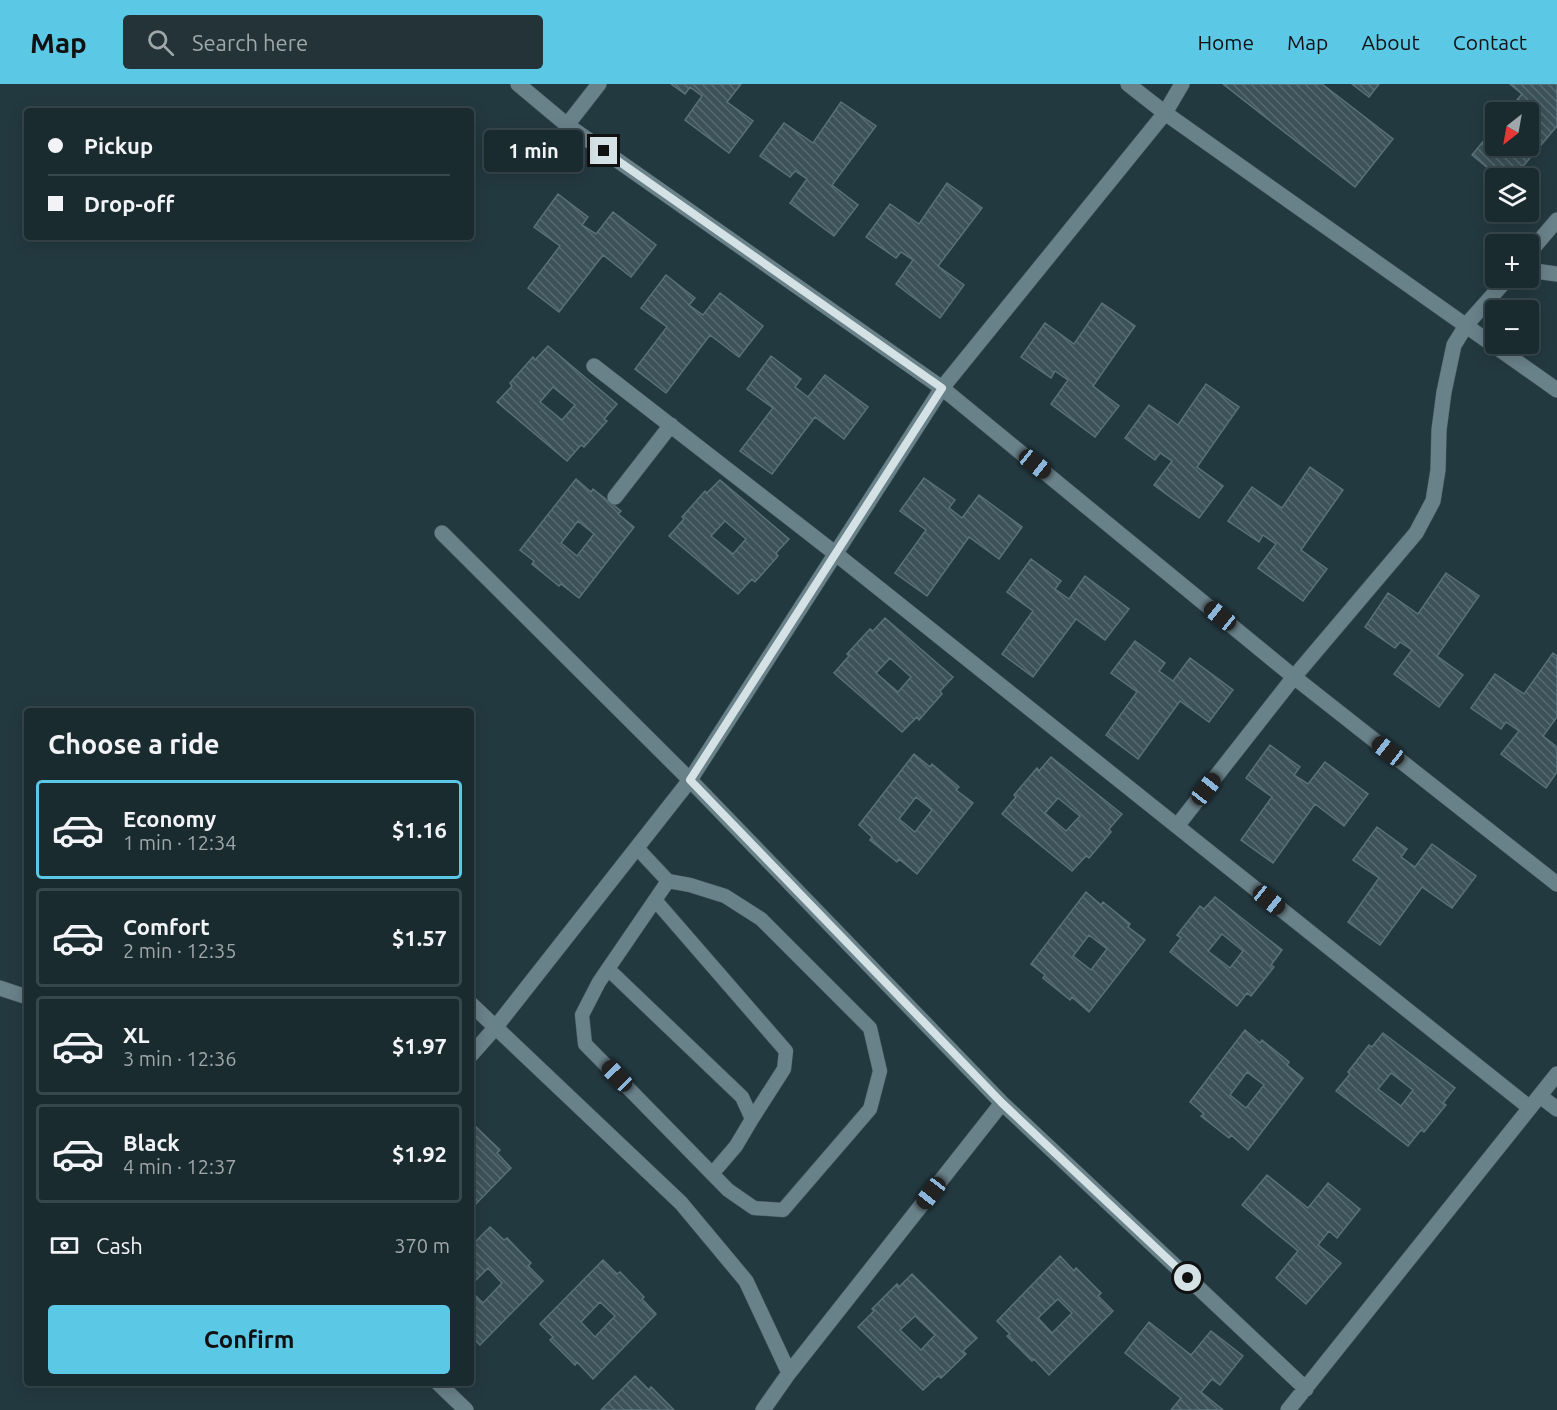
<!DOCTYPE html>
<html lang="en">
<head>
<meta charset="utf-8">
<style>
	:root { --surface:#1a2b30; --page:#233338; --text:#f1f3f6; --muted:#9fa7ab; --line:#38474c; --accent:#5bc8e6 }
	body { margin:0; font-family:Ubuntu,sans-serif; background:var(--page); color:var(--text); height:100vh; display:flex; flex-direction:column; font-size:22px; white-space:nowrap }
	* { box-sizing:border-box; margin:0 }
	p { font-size:20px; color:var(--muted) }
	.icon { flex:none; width:33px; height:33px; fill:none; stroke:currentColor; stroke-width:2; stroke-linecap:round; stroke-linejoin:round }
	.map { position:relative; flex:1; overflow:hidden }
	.drawer { position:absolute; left:24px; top:624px; width:450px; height:678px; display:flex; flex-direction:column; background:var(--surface); border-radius:6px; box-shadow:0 3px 15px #0003,0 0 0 2px var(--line) }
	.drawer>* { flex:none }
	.top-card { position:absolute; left:24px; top:24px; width:450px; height:132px; border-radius:6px; box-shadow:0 3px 15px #0003,0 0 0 2px var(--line); display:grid; align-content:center; height:132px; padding:0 24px; background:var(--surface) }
	.needle { width:39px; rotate:211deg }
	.fabs { position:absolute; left:1485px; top:18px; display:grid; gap:12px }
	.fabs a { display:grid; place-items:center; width:54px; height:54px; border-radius:6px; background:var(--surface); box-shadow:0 3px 15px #0003,0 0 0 2px var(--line); font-size:30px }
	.end { position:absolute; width:27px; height:27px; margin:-14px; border:8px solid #d4e1e5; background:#111; box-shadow:0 0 0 3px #111 }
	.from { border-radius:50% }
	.bubble { position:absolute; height:42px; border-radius:6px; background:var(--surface); box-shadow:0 3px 15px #0003,0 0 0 2px var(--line); font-size:20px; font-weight:700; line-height:42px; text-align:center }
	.car { position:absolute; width:18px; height:36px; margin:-18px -9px; border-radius:8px; box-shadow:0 0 4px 2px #0007; background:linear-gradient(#222 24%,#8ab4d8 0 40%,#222 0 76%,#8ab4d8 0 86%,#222 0) }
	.top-card b { display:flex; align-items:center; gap:21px; height:57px; font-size:22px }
	.top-card b+b { border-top:2px solid var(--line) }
	.top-card i { width:15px; height:15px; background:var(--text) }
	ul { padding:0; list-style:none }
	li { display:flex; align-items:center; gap:18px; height:99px; margin:0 12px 9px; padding:0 12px; border:3px solid var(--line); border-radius:6px }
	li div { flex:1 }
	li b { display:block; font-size:22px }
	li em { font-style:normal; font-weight:700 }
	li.selected { border-color:var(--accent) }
	li>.icon { width:54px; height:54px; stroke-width:1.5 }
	h2 { padding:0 24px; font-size:27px; line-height:72px }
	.pay { display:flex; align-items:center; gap:15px; height:66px; padding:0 24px; font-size:22px }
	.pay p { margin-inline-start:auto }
	.action { display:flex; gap:12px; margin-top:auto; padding:12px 24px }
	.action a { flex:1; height:69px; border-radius:6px; background:var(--accent); color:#111; font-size:24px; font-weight:700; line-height:69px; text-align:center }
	header { display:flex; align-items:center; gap:36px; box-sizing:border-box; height:84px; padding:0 30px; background:var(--accent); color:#111 }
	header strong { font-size:28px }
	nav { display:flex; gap:33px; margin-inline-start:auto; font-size:21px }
	.search { width:420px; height:54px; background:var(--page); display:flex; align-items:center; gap:15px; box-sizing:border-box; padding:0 21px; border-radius:6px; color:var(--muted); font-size:22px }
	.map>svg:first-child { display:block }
</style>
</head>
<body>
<header>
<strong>Map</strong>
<div class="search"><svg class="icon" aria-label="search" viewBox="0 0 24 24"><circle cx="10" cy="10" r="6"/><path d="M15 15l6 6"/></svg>Search here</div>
<nav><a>Home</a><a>Map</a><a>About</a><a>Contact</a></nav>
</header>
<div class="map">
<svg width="1557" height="1326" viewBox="0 0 1557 1326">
	<defs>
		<pattern id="building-back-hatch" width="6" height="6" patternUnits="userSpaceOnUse" patternTransform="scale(1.5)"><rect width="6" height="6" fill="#3b5259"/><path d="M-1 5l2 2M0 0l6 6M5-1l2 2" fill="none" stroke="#566b71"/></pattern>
	</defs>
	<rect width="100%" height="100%" fill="#233940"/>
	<path fill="url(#building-back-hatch)" stroke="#5a7179" stroke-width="1.5" fill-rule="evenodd" d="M671,0H741L727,18L753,37L729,69L685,36L702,12L690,3L685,10Z
		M1223,0H1322L1393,55L1355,103Z
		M1352,0H1379L1369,13Z
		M1510,0H1557V42L1513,94H1500L1472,71L1496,42V62H1528V28H1507L1522,10Z
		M841,18L876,42L832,101L858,121L834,152L790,119L807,95L795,87L790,93L760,72L784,39L813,59Z
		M947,99L982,124L938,182L964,201L940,234L896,200L913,176L901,168L896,174L866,153L890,120L919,140Z
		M558,110L588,133L582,141L596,150L613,128L656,161L631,193L603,171L559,228L528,204L560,162L534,143Z
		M666,191L695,214L689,221L703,231L720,209L763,242L739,273L710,251L666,309L635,285L667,243L641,224Z
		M1102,219L1135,242L1093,302L1119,322L1095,353L1051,320L1068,296L1055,287L1051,294L1021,273L1045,239L1074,260Z
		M548,262L617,320L604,335L607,337L584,363L581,361L567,377L497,318L512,302L510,299L533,273L535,276ZM553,303L575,321L562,336L540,318Z
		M771,272L801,295L795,303L808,313L825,291L868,323L844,355L815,333L772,390L740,367L773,324L747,305Z
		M1206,300L1239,323L1197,383L1223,402L1199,434L1154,401L1172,377L1160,369L1155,376L1125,354L1149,321L1178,341Z
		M1310,383L1343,406L1301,466L1327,485L1303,517L1258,484L1276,460L1263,451L1259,458L1228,437L1252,403L1282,424Z
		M924,394L955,416L949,424L962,434L979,411L1022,443L999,475L969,453L927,512L895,489L926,446L900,427Z
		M576,395L591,408L593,405L621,427L618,430L634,443L579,514L561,500L559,502L532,480L534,477L520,466ZM578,437L594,450L577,472L561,459Z
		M720,396L789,455L776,469L778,472L755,498L752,495L738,510L669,452L684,435L682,433L705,407L707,409ZM725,437L746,455L733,470L711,452Z
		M1031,475L1061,497L1055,505L1069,515L1085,492L1129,525L1105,556L1076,535L1033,593L1002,570L1033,527L1007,508Z
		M1446,489L1479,512L1437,572L1463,591L1439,623L1394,590L1412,566L1400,558L1395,564L1365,543L1388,509L1418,530Z
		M885,534L953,593L940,607L942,610L919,636L917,633L902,648L834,589L849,572L847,570L870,545L873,547ZM890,574L911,593L898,608L876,589Z
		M1135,557L1165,579L1159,587L1173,597L1190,574L1233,606L1209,638L1180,617L1138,675L1106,651L1137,608L1111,589Z
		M1553,569L1557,572V633L1543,652L1557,663V688L1546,704L1501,670L1519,647L1506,638L1501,645L1471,624L1495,590L1524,610Z
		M1270,661L1300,683L1294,691L1308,700L1325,678L1368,710L1344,742L1315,720L1273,779L1241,756L1272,713L1246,694Z
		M914,670L930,683L932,680L959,703L956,706L973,719L917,790L899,775L897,778L870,756L872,753L859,741ZM916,713L932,726L915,748L899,735Z
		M1051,673L1122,730L1109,745L1111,748L1089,774L1086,772L1072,787L1002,730L1016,713L1014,711L1037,684L1039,687ZM1058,714L1080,732L1066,747L1045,729Z
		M1377,743L1407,765L1401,773L1415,783L1432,760L1476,792L1452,824L1422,803L1380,861L1348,838L1379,794L1353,776Z
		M1086,808L1101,821L1103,818L1130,840L1128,843L1145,856L1089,928L1072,913L1070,916L1043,894L1045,891L1031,880ZM1089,851L1107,865L1091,886L1073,872Z
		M1215,813L1282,866L1271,881L1274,883L1251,912L1247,909L1237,922L1170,868L1181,854L1177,851L1200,822L1204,825ZM1222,850L1243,867L1230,884L1208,867Z
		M1245,946L1260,959L1262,956L1289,978L1287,981L1303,994L1248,1066L1231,1051L1229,1054L1201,1032L1204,1030L1190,1018ZM1247,988L1264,1001L1246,1024L1230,1011Z
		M1383,949L1455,1004L1443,1019L1446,1021L1424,1048L1421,1046L1408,1062L1336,1007L1350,990L1348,988L1369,961L1372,963ZM1391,989L1413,1006L1401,1022L1378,1005Z
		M471,1042L473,1044L475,1042L500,1066L497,1069L511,1084L471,1125Z
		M1267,1091L1308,1124L1328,1099L1360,1125L1337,1154L1329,1147L1318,1161L1341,1179L1306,1220L1276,1194L1298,1167L1242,1121Z
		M490,1143L504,1156L507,1154L531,1179L528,1182L543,1197L480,1261L471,1252V1207L483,1219L502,1199L488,1184L471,1201V1162Z
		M1060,1172L1074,1187L1076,1184L1101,1209L1098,1212L1113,1227L1049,1291L1034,1275L1032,1277L1007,1252L1010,1250L997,1237ZM1058,1215L1072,1229L1052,1249L1038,1234Z
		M603,1176L617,1190L620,1188L644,1213L642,1215L656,1230L593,1295L577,1278L575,1281L550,1256L553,1253L540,1240ZM600,1218L615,1232L595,1253L581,1238Z
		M912,1190L977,1254L963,1267L966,1270L941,1294L938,1292L923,1306L858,1243L874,1227L872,1225L897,1200L899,1203ZM915,1232L935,1251L921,1266L900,1246Z
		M1149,1238L1191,1271L1211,1247L1243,1272L1220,1301L1212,1295L1201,1308L1223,1326H1171L1181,1314L1125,1269Z
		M635,1292L649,1306L651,1303L674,1326H601Z"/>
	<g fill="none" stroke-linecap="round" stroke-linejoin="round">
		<defs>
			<path id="lane" d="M637,764L668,797L690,801L725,812L761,835L870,944L880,987L870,1025L783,1126L754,1124L728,1106L585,960L582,931L599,898L668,797
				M655,816L786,967L784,985L752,1035
				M608,885L742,1013L752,1035L736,1062L712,1090"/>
			<path id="street" d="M518,0L567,41L942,304L1294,593L1557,800
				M1128,0L1165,29L1557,306
				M567,41L599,0
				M1528,170L1557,136
				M1528,186L1557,190
				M594,282L836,470L1530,1024
				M615,413L671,341
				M442,449L690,696L1002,1019L1306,1305
				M1177,742L1294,593L1416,449L1433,417L1438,386L1439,346L1444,308L1454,261L1467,240L1508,194
				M0,904L27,913
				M471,920L681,1119L746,1197L789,1289
				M471,971L495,944L690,696L942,304L1165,29L1182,0
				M1540,1012L1557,1025
				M438,1299L466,1326
				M763,1326L789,1289L1002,1019
				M1288,1326L1557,990"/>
		</defs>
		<use href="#lane" stroke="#43565b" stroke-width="15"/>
		<use href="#street" stroke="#43565b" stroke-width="16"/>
		<use href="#lane" stroke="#698189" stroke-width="14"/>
		<use href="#street" stroke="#698189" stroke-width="15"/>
	</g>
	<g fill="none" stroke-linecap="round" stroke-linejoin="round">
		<path stroke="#d4e1e5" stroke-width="8" d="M604,67L942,304L690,696L1002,1019L1188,1194"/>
	</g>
</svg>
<div class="fabs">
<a><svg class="needle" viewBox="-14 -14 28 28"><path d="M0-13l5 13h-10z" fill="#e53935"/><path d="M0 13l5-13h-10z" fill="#9fa7ab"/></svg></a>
<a><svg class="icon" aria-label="layers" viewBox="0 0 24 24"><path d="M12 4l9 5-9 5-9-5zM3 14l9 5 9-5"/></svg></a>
<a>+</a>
<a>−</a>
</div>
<i class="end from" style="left:1188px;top:1194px"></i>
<i class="end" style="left:604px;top:67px"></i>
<div class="bubble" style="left:484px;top:46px;width:99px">1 min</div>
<i class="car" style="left:1035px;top:380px;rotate:129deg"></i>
<i class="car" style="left:1220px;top:532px;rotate:309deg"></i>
<i class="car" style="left:1388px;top:667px;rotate:308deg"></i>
<i class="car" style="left:1206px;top:705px;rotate:38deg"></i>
<i class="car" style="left:1269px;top:816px;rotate:129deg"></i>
<i class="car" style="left:617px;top:992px;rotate:316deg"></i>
<i class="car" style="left:931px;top:1109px;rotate:218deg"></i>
<div class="top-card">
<b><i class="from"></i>Pickup</b>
<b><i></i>Drop-off</b>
</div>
<section class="drawer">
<h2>Choose a ride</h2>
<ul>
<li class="selected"><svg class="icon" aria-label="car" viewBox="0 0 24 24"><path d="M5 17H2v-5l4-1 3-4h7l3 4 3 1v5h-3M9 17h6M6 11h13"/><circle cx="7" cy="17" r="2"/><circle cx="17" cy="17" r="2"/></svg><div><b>Economy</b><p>1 min · 12:34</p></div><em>$1.16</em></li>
<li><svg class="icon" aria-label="car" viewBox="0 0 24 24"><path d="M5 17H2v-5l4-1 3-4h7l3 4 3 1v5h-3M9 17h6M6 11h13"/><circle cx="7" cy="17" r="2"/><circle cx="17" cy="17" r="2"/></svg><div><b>Comfort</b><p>2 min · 12:35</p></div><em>$1.57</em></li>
<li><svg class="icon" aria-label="car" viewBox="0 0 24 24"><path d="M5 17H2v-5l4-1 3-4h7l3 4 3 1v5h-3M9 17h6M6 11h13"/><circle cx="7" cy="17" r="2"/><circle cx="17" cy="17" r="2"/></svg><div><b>XL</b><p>3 min · 12:36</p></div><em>$1.97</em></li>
<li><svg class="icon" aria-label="car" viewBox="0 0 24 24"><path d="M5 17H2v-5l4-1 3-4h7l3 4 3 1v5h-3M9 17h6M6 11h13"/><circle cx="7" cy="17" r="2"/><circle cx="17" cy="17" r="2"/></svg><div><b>Black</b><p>4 min · 12:37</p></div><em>$1.92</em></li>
</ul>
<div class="pay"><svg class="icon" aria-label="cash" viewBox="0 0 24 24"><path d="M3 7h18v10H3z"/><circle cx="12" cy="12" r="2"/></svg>Cash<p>370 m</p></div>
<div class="action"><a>Confirm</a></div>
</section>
</div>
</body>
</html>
